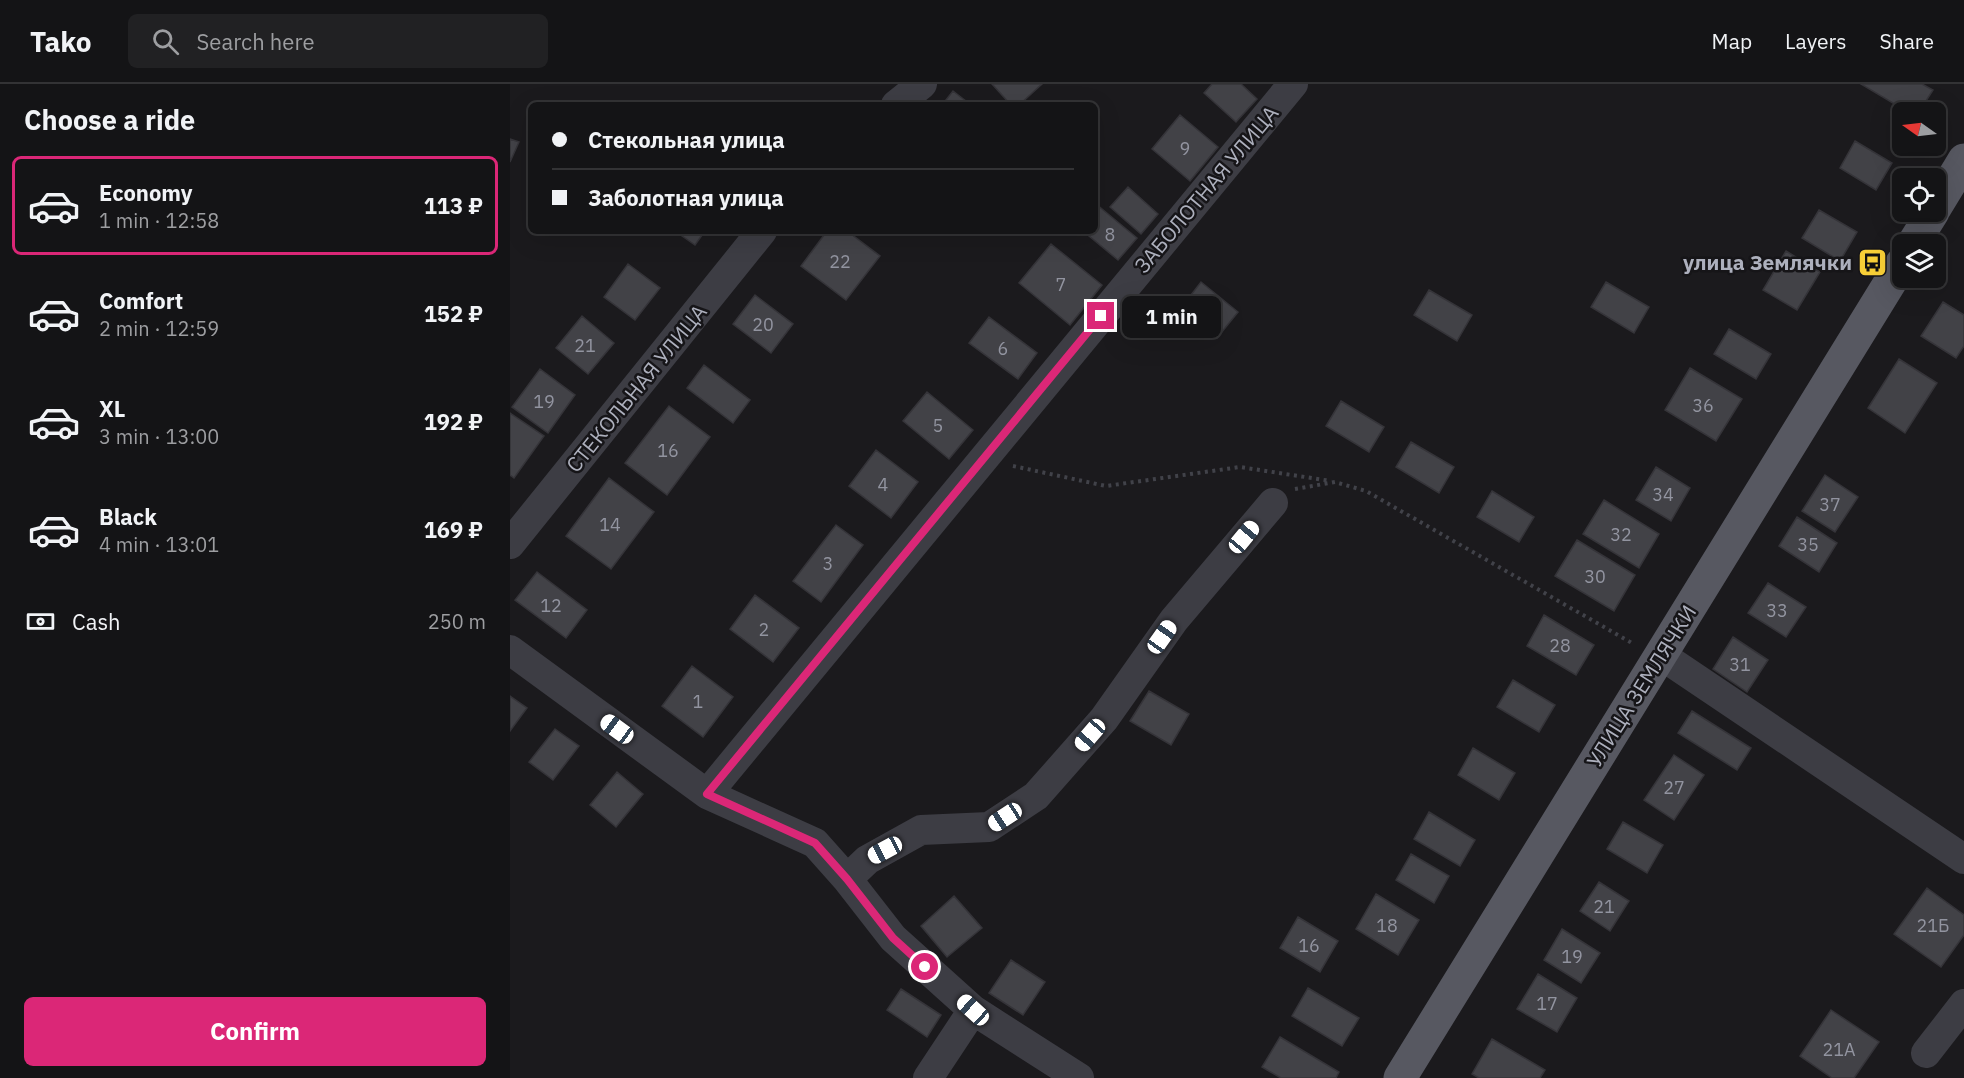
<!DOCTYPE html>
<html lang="en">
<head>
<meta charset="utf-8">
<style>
	:root { --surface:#141416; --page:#212123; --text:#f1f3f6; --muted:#9d9ea1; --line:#333335; --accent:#db2777 }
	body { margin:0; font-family:"IBM Plex Sans",sans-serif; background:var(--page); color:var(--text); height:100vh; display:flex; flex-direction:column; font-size:22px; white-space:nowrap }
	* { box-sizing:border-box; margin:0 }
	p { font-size:20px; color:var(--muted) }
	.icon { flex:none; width:33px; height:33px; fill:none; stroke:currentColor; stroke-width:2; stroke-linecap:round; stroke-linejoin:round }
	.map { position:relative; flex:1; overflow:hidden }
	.sheet { display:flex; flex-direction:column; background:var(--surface); width:510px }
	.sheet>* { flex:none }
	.hud { position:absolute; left:18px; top:18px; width:570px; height:132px; border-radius:9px; box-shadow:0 6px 24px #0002,0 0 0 2px var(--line); display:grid; align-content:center; height:132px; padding:0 24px; background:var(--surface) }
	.needle { width:39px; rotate:284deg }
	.fabs { position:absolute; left:1382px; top:18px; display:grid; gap:12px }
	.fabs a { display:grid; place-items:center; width:54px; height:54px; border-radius:9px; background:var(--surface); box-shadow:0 6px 24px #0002,0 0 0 2px var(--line); font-size:30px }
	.end { position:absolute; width:27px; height:27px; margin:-14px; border:8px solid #db2777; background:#fff; box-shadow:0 0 0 3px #fff }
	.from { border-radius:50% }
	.bubble { position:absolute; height:42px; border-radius:9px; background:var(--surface); box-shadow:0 6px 24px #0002,0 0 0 2px var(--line); font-size:20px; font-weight:800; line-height:42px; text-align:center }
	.car { position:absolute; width:18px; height:36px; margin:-18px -9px; border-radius:8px; box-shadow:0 0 4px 2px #0007; background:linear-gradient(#fff 24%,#345 0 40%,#fff 0 76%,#345 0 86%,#fff 0) }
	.hud b { display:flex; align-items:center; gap:21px; height:57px; font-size:22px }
	.hud b+b { border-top:2px solid var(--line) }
	.hud i { width:15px; height:15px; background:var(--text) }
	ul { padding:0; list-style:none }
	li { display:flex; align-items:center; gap:18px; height:99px; margin:0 12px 9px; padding:0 12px; border:3px solid transparent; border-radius:9px }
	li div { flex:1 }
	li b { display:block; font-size:22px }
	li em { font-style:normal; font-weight:800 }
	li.selected { border-color:var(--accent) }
	li>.icon { width:54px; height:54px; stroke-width:1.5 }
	h2 { padding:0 24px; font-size:27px; line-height:72px }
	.pay { display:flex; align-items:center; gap:15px; height:66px; padding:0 24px; font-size:22px }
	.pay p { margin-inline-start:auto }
	.button { display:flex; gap:12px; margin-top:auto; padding:12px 24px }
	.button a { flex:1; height:69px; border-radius:9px; background:var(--accent); color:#fff; font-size:24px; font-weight:800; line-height:69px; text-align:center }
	header { display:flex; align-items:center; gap:36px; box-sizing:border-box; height:84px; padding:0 30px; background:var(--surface); border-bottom:2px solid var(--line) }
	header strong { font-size:28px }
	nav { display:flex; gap:33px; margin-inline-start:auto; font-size:21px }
	.search { width:420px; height:54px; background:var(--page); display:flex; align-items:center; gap:15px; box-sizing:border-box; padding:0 21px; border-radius:9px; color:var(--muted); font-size:22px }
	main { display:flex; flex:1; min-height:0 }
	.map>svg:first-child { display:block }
</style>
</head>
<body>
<header>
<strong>Tako</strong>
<div class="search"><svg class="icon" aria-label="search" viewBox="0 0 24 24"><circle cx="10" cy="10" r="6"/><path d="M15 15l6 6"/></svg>Search here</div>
<nav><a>Map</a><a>Layers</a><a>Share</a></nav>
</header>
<main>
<section class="sheet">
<h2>Choose a ride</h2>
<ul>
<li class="selected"><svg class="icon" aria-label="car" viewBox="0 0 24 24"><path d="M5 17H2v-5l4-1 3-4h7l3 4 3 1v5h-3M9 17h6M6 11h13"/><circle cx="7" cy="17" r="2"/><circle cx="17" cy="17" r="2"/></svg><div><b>Economy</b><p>1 min · 12:58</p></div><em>113 ₽</em></li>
<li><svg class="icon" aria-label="car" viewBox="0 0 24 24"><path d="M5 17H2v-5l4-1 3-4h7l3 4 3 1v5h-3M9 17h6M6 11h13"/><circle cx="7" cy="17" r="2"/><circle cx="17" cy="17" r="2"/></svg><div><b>Comfort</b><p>2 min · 12:59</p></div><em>152 ₽</em></li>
<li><svg class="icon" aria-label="car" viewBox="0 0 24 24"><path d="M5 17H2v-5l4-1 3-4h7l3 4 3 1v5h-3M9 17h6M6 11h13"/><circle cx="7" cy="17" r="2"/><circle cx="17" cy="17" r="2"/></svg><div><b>XL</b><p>3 min · 13:00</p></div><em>192 ₽</em></li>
<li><svg class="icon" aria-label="car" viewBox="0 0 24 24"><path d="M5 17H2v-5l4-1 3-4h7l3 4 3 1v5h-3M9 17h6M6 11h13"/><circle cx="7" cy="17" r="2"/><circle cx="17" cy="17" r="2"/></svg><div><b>Black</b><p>4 min · 13:01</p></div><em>169 ₽</em></li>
</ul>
<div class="pay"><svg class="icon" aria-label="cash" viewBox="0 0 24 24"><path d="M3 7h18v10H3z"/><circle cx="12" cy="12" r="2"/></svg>Cash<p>250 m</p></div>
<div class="button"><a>Confirm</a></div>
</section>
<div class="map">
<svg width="1454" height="994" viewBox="0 0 1454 994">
	<rect width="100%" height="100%" fill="#1b1a1d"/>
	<path fill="#424247" stroke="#353439" stroke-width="1.5" d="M482,0H532L509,21H501Z
		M702,0H731L747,15L726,38L694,9Z
		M1351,0H1412L1423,6L1409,28H1398Z
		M443,7L461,21H432Z
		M670,31L708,63L680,97L642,65Z
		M0,55L9,58L0,78Z
		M1345,57L1382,79L1366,106L1330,84Z
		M618,103L648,130L631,150L600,123Z
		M586,120L627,154L608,176L573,147H585Z
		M1309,126L1347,148L1330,177L1292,154Z
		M165,147H195L185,161Z
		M317,147H337L370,172L336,216L291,182Z
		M541,160L592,201L560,241L509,199Z
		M1276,167L1310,188L1287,226L1253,206Z
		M118,180L150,204L125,236L94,213Z
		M691,198L728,228L707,254L671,224Z
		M1096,198L1139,223L1124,249L1081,223Z
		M919,206L962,231L947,257L904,231Z
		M245,211L283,240L261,269L223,240Z
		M1433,218L1454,231V262L1446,274L1411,252Z
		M72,232L104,259L78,290L46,264Z
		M479,233L527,269L508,295L459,259Z
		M1219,245L1261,270L1246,295L1204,270Z
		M1389,275L1427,299L1395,349L1358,324Z
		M194,281L240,316L223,339L177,304Z
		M1180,284L1232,315L1206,357L1155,326Z
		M30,285L65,311L38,349L2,323Z
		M417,308L463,346L439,375L393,337Z
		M831,317L874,343L859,368L816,342Z
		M159,322L200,353L157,411L115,379Z
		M0,329L34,352L4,394L0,391Z
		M901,358L944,383L929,409L886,383Z
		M366,366L408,398L381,434L339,402Z
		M1146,383L1180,404L1161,437L1126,416Z
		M1315,391L1348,413L1325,448L1292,427Z
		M99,394L144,428L101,485L56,452Z
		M982,407L1024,433L1009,458L967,433Z
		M1094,416L1149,450L1129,484L1073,450Z
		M1287,433L1327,459L1309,488L1269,462Z
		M326,441L353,461L311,518L283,497Z
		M1067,456L1125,491L1104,527L1045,492Z
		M27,488L77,526L56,554L5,516Z
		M1258,499L1296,523L1276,553L1238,529Z
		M245,511L289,544L263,578L220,545Z
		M1034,531L1084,561L1066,591L1017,562Z
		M1223,553L1258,576L1237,608L1203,585Z
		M182,582L223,613L193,653L152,622Z
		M1003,596L1045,621L1029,648L987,623Z
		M639,607L679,630L661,661L620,637Z
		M0,612L17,624L0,647Z
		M1182,627L1241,664L1227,686L1168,649Z
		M45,645L69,662L43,696L19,678Z
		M963,664L1005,689L989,716L948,691Z
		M1164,671L1194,691L1164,736L1134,716Z
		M107,688L133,710L106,743L80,721Z
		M919,728L965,756L950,782L904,755Z
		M1113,738L1153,761L1137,789L1097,765Z
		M901,770L939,792L924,819L886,796Z
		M1089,798L1119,817L1100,847L1070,827Z
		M1417,804L1454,831V851L1431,883L1384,850Z
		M866,810L909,836L888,871L846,845Z
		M444,812L472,844L437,873L411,842Z
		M788,833L828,857L810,888L770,864Z
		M1052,845L1090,869L1071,899L1034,876Z
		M501,876L535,898L513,931L479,909Z
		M1028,890L1067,914L1047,948L1007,925Z
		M798,904L849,934L832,962L782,932Z
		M391,905L431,931L417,953L377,926Z
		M1321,926L1369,958L1344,994H1322L1290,972Z
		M770,953L829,988L826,994H771L752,983Z
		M982,955L1035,986L1030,994H969L962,990Z"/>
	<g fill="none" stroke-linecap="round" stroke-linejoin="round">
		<path stroke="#414249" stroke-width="4" stroke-dasharray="3 4.5" stroke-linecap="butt" d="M503,382L596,402L730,383L821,397
			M785,405L825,398L856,407L1122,559"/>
		<path stroke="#3d3d44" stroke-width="30" d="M386,21L412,0
			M0,460L252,147
			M0,566L197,710L305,759L337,795L383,854L463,926L569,994
			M1151,571L1454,775
			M197,710L783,0
			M337,795L357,776L411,746L479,743L526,712L594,635L664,536L763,419
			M1416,969L1454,920
			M418,994L463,926"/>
		<path stroke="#575861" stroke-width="33" d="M1425,124L1454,76
			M1403,160L1423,128
			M890,994L1392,179"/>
	</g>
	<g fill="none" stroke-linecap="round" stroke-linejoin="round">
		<path stroke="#db2777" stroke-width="8" d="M415,883L383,854L337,795L305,759L197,710L591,232"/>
	</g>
	<defs>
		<symbol id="bus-square" viewBox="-11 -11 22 22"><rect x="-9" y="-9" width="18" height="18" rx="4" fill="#f8cf37" stroke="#161518"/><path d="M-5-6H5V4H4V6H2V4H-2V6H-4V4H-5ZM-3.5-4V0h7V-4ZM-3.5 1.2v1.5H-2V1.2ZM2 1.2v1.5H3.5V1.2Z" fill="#111"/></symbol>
	</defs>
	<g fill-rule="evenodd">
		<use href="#bus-square" x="1346" y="162" width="33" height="33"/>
	</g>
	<g text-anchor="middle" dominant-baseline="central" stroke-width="5" stroke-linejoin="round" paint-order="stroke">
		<g font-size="18" fill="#9294a0">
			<text x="675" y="64">9</text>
			<text x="600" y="150">8</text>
			<text x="330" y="177">22</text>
			<text x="551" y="200">7</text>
			<text x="253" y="240">20</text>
			<text x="75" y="261">21</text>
			<text x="493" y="264">6</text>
			<text x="34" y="317">19</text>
			<text x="1193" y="321">36</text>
			<text x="428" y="341">5</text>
			<text x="158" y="366">16</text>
			<text x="373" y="400">4</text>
			<text x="1153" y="410">34</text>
			<text x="1320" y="420">37</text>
			<text x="100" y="440">14</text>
			<text x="1111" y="450">32</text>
			<text x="1298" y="460">35</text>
			<text x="318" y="479">3</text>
			<text x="1085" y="492">30</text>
			<text x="41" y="521">12</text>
			<text x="1267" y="526">33</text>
			<text x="254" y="545">2</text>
			<text x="1050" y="561">28</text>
			<text x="1230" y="580">31</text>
			<text x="188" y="617">1</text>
			<text x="1164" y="703">27</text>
			<text x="1094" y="822">21</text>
			<text x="877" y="841">18</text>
			<text x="1423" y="841">21Б</text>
			<text x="799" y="861">16</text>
			<text x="1062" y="872">19</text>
			<text x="1037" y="919">17</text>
			<text x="1329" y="965">21А</text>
		</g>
		<g font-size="21" fill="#adb0bd" stroke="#161518">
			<text transform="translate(696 105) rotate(-50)">ЗАБОЛОТНАЯ УЛИЦА</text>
			<text transform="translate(126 304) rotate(-51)">СТЕКОЛЬНАЯ УЛИЦА</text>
			<text transform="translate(1131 602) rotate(-58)">УЛИЦА ЗЕМЛЯЧКИ</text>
		</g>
		<g font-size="21" font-weight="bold" fill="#adb0bd" stroke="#161518" text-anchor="end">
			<text x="1342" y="178">улица Землячки</text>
		</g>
	</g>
</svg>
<div class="fabs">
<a><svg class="needle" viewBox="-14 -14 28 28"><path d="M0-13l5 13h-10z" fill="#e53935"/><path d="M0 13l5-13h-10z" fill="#9d9ea1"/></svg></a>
<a><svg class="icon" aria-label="locate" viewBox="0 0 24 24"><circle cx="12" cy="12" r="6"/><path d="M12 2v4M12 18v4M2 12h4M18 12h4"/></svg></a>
<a><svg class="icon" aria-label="layers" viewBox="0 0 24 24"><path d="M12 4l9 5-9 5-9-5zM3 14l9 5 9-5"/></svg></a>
</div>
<i class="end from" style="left:415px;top:883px"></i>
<i class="end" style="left:591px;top:232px"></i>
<div class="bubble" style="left:612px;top:212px;width:99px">1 min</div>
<i class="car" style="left:734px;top:453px;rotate:40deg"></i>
<i class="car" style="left:652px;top:553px;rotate:35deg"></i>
<i class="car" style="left:107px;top:645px;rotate:306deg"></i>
<i class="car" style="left:580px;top:651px;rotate:221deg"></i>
<i class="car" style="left:495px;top:733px;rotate:237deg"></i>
<i class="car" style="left:375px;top:766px;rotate:242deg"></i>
<i class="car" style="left:463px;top:926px;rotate:312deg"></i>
<div class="hud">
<b><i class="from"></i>Стекольная улица</b>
<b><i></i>Заболотная улица</b>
</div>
</div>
</main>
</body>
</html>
